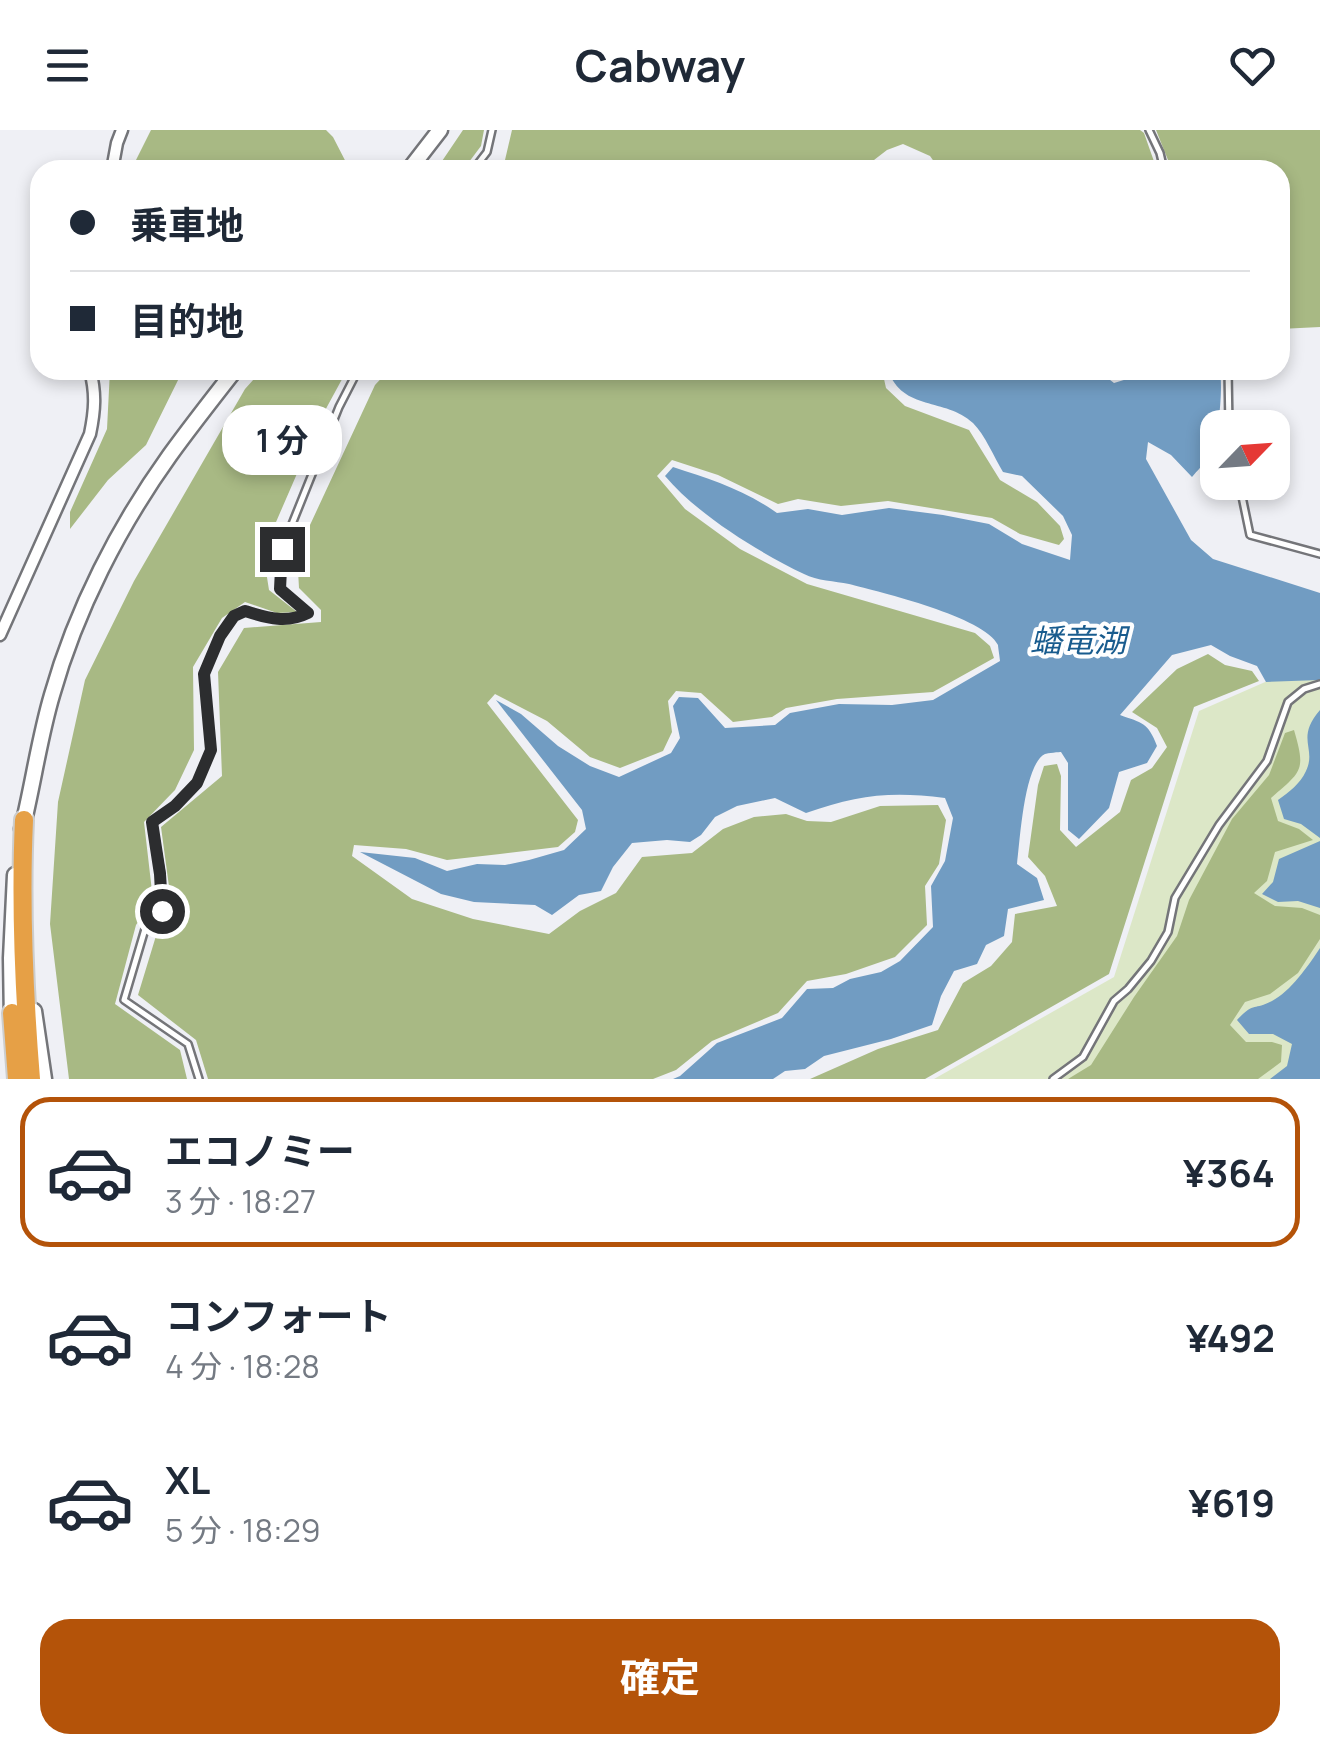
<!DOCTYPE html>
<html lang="ja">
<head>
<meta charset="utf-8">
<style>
	:root { --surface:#fff; --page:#f2f2f3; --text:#1f2937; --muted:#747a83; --line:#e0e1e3; --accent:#b45309 }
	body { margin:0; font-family:Manrope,"Noto Sans JP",sans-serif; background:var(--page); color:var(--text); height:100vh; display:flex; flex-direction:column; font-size:38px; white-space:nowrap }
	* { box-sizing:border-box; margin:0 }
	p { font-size:32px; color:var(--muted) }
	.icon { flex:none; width:55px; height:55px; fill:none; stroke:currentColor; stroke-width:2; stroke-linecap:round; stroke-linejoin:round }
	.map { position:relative; height:949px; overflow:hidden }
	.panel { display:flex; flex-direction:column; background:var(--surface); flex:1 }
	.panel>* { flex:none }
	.hud { position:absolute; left:30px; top:30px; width:1260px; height:220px; border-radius:30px; box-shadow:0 5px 15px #0003; display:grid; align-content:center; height:220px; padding:0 40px; background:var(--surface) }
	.needle { width:65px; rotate:65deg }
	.buttons { position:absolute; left:1200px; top:280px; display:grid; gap:20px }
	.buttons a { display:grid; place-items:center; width:90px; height:90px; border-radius:20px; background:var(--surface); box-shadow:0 5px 15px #0003; font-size:50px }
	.end { position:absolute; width:45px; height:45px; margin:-22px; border:12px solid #2c2d2f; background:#fff; box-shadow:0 0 0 5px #fff }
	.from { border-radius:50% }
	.bubble { position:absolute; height:70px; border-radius:30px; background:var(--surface); box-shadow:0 5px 15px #0003; font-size:32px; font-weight:700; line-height:70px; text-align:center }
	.hud b { display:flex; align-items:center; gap:35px; height:95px; font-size:38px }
	.hud b+b { border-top:2px solid var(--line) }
	.hud i { width:25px; height:25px; background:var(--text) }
	ul { padding:18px 0 0; list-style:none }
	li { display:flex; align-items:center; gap:30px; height:150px; margin:0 20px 15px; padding:0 20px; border:5px solid transparent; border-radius:30px }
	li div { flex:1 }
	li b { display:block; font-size:38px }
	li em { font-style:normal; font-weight:700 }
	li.active { border-color:var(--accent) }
	li>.icon { width:90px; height:90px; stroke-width:1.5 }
	.button { display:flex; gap:20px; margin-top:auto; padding:20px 40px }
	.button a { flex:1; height:115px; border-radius:30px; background:var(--accent); color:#fff; font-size:40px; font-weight:700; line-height:115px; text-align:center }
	header { display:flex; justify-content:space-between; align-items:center; height:130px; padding:0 40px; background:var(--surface); font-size:45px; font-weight:700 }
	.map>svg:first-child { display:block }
</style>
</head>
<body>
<header><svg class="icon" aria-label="menu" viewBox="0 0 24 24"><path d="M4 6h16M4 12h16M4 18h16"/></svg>Cabway<svg class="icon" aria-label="heart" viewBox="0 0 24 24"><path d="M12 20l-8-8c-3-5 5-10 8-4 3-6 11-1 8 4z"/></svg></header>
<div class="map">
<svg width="1320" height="949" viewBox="0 0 1320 949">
	<rect width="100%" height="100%" fill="#eff0f5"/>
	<path fill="#dce7c7" d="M1320,528V949H934L1114,847L1199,581Z"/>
	<path fill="#a8b984" d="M151,0H326L333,7L350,40H131Z
		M463,0H484L481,16L463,40H436Z
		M512,0H1140L1144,3L1157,40H940L930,26L903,14L887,20L861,40H497L505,30Z
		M1156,0H1320V197L1280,199V40H1172Z
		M110,240H183L146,315L108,350L70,399V382L107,299Z
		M262,240H347L322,286L263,422L269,460L297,482L277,483L245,472L222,488L193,537L194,620L175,660L144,692L153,770L136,795L115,874L180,920L187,949H69L50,794L58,672L85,550L134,451L245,259Z
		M389,240H882L886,258L905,276L969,300L1000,350L1037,372L1060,396L1064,409L1059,415L1020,404L992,388L888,371L841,376L798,369L778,374L718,345L672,330L657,346L685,379L740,419L807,454L975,503L990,516L994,528L933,562L837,569L786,578L772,587L733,592L701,563L676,561L668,571L672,602L663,621L620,638L590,627L547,591L495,564L487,573L578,690L575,702L558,717L500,724L447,730L406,719L354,715L352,726L412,769L473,789L549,804L580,781L616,763L642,727L692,723L723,699L754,687L786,684L807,691L831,692L880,676L938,675L946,690L939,734L925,756L927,795L895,827L846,844L807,851L778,883L712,911L676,940L653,949H208L196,910L138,865L159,796L172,779L161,697L222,646L218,542L244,498L321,492V480L299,458L297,423L375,255Z
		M1208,524L1225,535L1252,541L1259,551L1194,577L1109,844L925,949H810L878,919L938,900L963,853L991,836L1012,812L1015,784L1057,776L1045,746L1028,727L1038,655L1044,636L1057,634L1061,646L1060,700L1076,717L1120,682L1131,650L1152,638L1167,617L1157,598L1132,582L1177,539Z
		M1294,600C1306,641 1302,641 1271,668L1278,691L1299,699L1313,710L1275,722L1267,751L1254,763L1275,776L1302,778L1320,785V809L1298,843L1270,864L1245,872L1230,895L1246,912H1272L1282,915L1281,932L1258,949H1068L1091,935L1134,867L1177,806L1189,770L1232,689L1269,645L1285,603Z"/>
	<path fill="#719cc2" d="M888,240H1097L1114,253L1127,249L1129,240H1220C1223,261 1219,310 1208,328C1204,334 1197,341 1192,347L1171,325L1148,312L1146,329L1191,410L1213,429L1320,463V550L1266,552L1257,536L1230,526L1211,515L1172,525L1120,585C1142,593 1148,592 1157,616L1147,633L1119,642L1109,678L1079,709L1068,700V633L1061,622C1060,622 1047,623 1045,624C1024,634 1020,711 1017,734L1037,748L1044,770L1008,779L1004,806L986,815L977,834L954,841L941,866L932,895L891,909L824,926L805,939L785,941L773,949H673L680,946L717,913L782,888L807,859L833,858L850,849L881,842L900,831L933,797L931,756L945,731L953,688L945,668C890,661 857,665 806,683L775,668L737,676L715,687L701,705L690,712L667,710L632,713L613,737L601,761L579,765L552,785L535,775L474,772L441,764L360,722L415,728L447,741L477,734L505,735L529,730L564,720L586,699L582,680L496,570L521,584L558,616L590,636L619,647L671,623L680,608L673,576L679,567L698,568L725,598L775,595L790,583L839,574L892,575L933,570L1000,531C1000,529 998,517 998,515C985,487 880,462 849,454C835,451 817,451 804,444C758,422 697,384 665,346L673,337C710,349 745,360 777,383L808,379L842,385L889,378L943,385L989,394L1022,414L1070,430L1072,405L1063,386L1022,346L1003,342C994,327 985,305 973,293C945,267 903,282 888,240Z
		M1320,580V708L1301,694L1284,689L1278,670C1289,662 1300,654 1306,641C1317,618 1295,609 1320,580Z
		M1320,711V778L1298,771L1278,772L1262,764L1273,752L1279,729Z
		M1320,818V949H1270L1287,936L1292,914L1273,904H1249L1237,890C1255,871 1253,881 1272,871C1290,862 1309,835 1320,818Z"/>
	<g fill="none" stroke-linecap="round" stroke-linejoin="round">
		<defs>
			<path id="lane" d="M1149,0L1160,23L1164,40
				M473,40L487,22L492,0
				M1228,240L1229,298
				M1239,352L1250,405L1320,424
				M199,949L188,914L124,870L148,789L162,781L161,745L152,693L175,676L197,653L211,620L204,543L220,506L234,486L245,481C268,488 286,494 308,483L280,459L282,419L339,277L358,240
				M1053,949L1083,927L1114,871L1128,859L1151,831L1168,802L1175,768L1219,695L1267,631L1288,572L1304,559L1320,554"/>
			<path id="street" d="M112,40L117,13L122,0
				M0,505L90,304C95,280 96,263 90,240"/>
			<path id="secondary" d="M409,40L440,0
				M22,699C33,655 39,609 52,565C76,480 119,396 170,325C191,296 213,268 235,240
				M34,881L44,949
				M12,893L11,828L15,745"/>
			<path id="highway" d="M24,690C20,777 24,863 31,949
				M12,883L17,949"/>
		</defs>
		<use href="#lane" stroke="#747579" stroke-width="10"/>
		<use href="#street" stroke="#747579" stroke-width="15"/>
		<use href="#secondary" stroke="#747579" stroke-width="19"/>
		<use href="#highway" stroke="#cccdcd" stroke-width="22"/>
		<use href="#lane" stroke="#fff" stroke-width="5"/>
		<use href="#street" stroke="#fff" stroke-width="10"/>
		<use href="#secondary" stroke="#fff" stroke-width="14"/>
		<use href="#highway" stroke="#e6a046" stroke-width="18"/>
	</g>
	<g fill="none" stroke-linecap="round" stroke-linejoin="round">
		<path stroke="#2c2d2f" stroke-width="12" d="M162,781L160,744L152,692L175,676L197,653L211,620L204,544L220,506L234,486L245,481C268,488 286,494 308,483L280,459L282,419"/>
	</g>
	<g text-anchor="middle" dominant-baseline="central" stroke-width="8" stroke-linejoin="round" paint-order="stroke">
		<g font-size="32" font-style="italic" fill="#195c8e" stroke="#fff">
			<text x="1078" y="510">蟠竜湖</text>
		</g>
	</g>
</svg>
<div class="buttons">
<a><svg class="needle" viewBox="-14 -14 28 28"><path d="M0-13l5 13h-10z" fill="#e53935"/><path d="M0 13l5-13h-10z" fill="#747a83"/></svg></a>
</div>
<i class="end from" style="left:162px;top:781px"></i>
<i class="end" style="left:282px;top:419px"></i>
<div class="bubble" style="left:222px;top:275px;width:120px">1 分</div>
<div class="hud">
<b><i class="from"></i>乗車地</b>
<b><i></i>目的地</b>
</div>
</div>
<section class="panel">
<ul>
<li class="active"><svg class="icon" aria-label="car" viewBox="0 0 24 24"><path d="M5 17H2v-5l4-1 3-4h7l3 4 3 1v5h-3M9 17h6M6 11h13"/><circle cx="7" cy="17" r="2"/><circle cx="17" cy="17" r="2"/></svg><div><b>エコノミー</b><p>3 分 · 18:27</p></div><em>¥364</em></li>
<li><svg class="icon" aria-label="car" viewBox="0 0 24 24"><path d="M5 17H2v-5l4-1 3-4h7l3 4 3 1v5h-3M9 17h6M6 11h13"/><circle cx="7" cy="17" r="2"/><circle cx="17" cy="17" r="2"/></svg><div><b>コンフォート</b><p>4 分 · 18:28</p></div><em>¥492</em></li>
<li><svg class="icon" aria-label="car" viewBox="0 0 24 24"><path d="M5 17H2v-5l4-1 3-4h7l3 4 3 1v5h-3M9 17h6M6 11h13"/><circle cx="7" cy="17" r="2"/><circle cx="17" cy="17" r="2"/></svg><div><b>XL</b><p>5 分 · 18:29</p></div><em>¥619</em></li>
</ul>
<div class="button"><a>確定</a></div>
</section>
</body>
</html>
